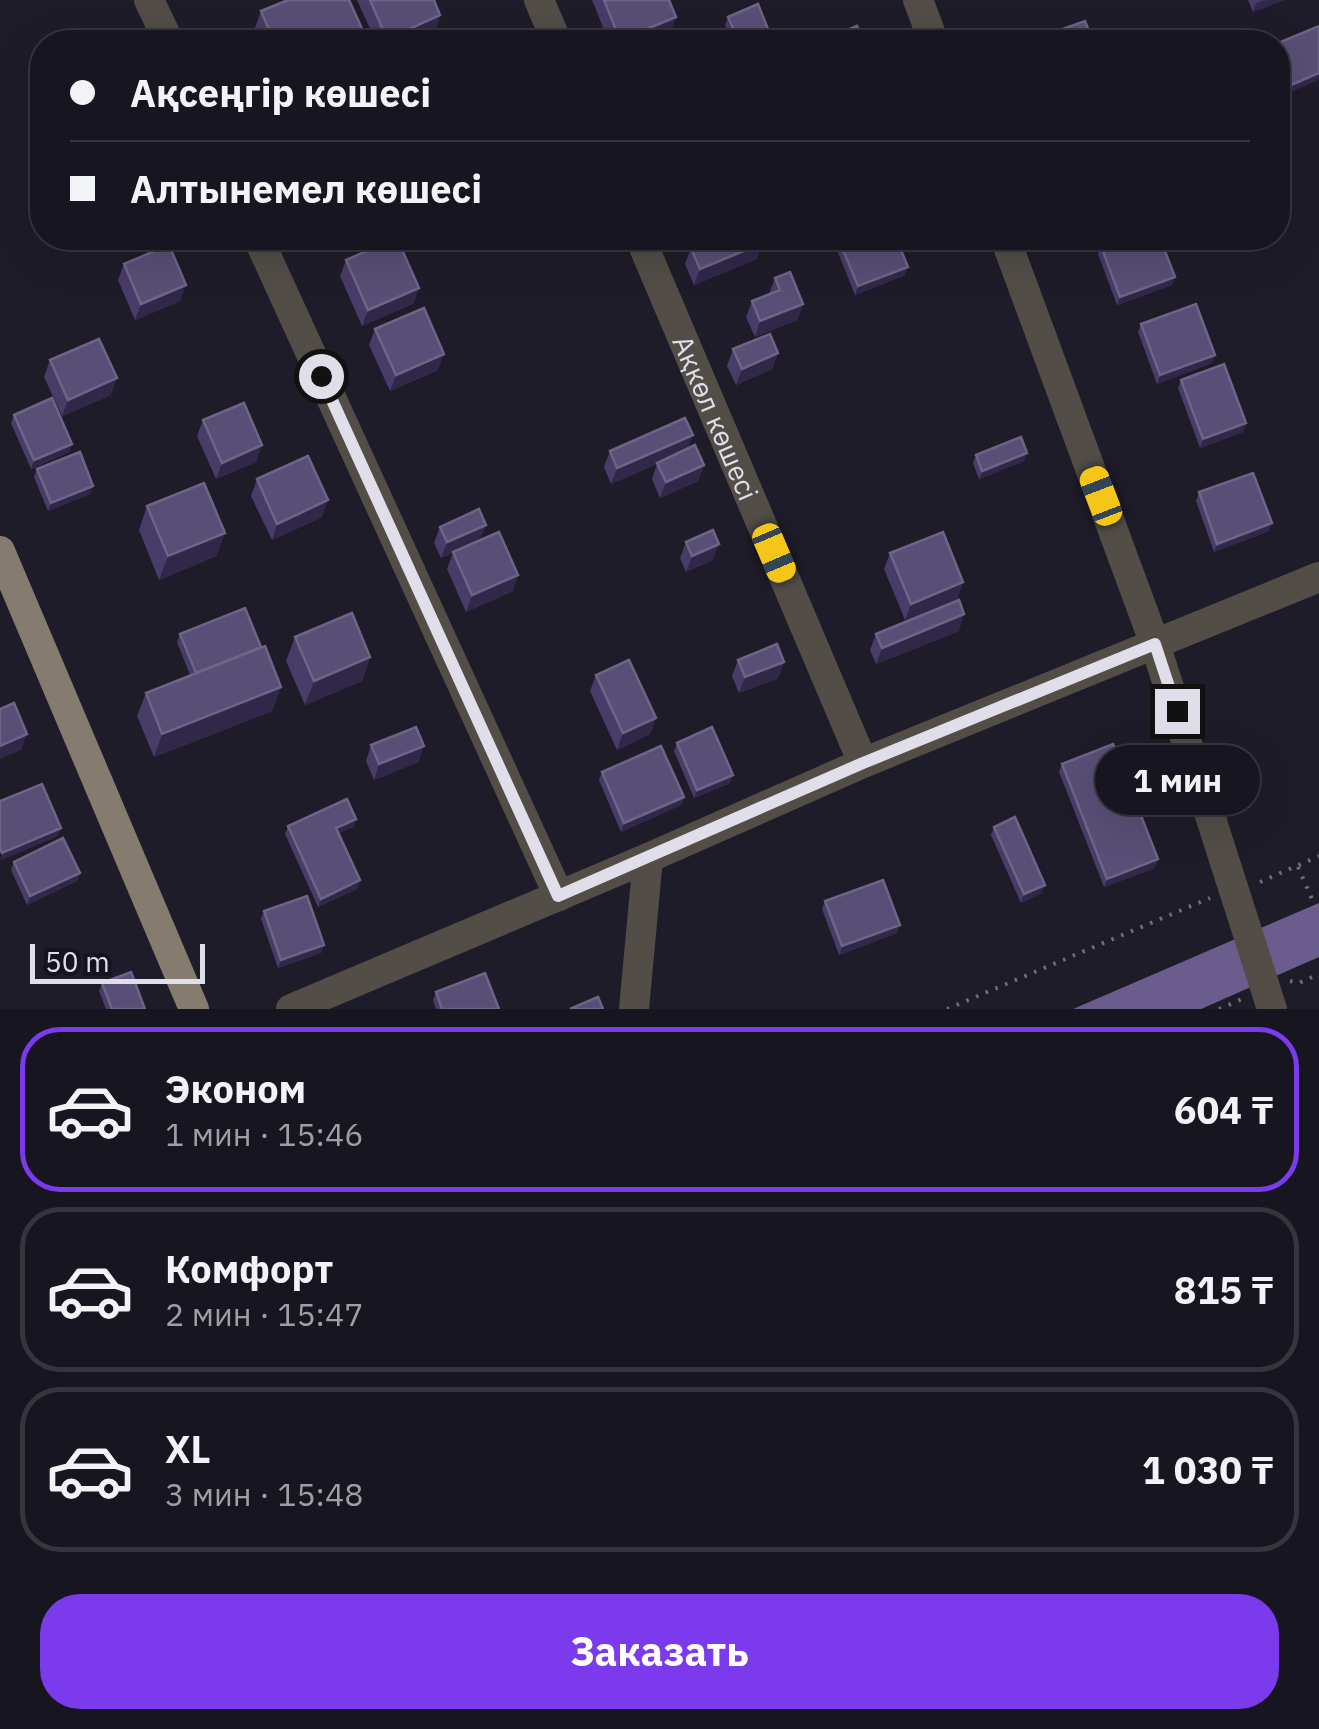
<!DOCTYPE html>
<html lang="ru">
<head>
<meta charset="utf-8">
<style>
	:root { --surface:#17151f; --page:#201e28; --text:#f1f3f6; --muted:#9e9fa4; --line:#36343d; --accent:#7c3aed }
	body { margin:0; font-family:"IBM Plex Sans",sans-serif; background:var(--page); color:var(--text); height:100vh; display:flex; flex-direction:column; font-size:38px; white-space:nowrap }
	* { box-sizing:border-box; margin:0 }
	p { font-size:32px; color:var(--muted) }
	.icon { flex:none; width:55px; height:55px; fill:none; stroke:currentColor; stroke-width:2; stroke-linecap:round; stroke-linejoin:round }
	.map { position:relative; height:1009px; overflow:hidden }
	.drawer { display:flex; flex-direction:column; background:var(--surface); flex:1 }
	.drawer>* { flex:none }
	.banner { position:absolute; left:30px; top:30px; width:1260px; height:220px; border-radius:40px; box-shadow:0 10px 40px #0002,0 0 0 2px var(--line); display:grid; align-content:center; height:220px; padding:0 40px; background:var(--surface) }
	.scale { position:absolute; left:30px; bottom:25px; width:175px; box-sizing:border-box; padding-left:10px; border:5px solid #e0dee8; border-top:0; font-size:28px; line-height:35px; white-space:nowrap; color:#e0dee8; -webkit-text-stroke:8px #161220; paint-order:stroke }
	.end { position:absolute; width:45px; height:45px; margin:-22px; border:12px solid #e0dee8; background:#111; box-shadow:0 0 0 5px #111 }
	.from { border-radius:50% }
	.bubble { position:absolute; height:70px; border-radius:35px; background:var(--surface); box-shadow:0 10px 40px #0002,0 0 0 2px var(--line); font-size:32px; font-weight:700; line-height:70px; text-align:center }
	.car { position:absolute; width:30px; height:60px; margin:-30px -15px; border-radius:12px; box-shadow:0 0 8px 2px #0007; background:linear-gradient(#f5c518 24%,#345 0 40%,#f5c518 0 76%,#345 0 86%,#f5c518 0) }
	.banner b { display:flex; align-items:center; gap:35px; height:95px; font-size:38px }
	.banner b+b { border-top:2px solid var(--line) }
	.banner i { width:25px; height:25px; background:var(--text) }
	ul { padding:18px 0 0; list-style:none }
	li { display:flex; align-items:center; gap:30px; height:165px; margin:0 20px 15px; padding:0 20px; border:5px solid var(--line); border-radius:40px }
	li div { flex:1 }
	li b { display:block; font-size:38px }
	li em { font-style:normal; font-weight:700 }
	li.current { border-color:var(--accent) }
	li>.icon { width:90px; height:90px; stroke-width:1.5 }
	.action { display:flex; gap:20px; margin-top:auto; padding:20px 40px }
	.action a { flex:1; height:115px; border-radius:40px; background:var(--accent); color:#fff; font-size:40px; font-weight:700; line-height:115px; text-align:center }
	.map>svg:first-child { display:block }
</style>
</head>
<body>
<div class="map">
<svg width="1319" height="1009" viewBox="0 0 1319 1009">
	<rect width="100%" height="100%" fill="#1f1c29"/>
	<path fill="#6a5d8e" d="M1319,903V957L1201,1009H1073Z"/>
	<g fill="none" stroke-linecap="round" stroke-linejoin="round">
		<path stroke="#716f7a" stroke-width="4" stroke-dasharray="2.5 8" stroke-linecap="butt" d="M1298,867L1319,915
			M1260,882L1319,856
			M1290,981L1299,983L1319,974
			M947,1009L1210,898
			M1219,1009L1242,999"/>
		<g stroke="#524d47" stroke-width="30">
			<path d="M149,0L169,42"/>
			<path d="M539,0L557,42"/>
			<path d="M918,0L934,42"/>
			<path d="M258,238L559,896"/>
			<path id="s1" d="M640,238L863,763"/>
			<path d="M1005,238L1155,644L1272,1009"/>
			<path d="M291,1009L648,858L863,763L1319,577"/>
			<path d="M634,1009L648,858"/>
		</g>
		<path stroke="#867b6f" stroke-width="30" d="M0,551L194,1009"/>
	</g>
	<path fill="#483c68" d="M357,0H434L440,15L435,32L410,42H376Z
		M592,0H669L670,34L651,41V42H609Z
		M1248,0H1284L1253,12Z
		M261,11L368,42H261L255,28Z
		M728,17L771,42H733L725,25Z
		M1319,26L1288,93L1278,67V43Z
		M834,238H896L905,275L855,295L833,240Z
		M1101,246L1172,285L1117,305L1098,254Z
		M691,248L757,259L694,285L685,264Z
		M346,260L419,288L413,304L362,326L340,276Z
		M124,264L180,301L135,320L118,280Z
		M775,278L803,304L797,320L755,337L746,317L752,301L769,294Z
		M1141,324L1212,363L1157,384L1138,332Z
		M375,329L438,370L390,391L369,345Z
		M733,349L778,353L772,369L736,385L727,366Z
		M50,360L111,395L62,416L44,377Z
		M1181,380L1246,423L1243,432L1200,448L1178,388Z
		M14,415L72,444L69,452L31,469L11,423Z
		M203,420L256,462L216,479L197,436Z
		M693,435L687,449L704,465L698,481L660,498L652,479L657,464L611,484L604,467L610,451Z
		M976,455L1024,461L979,479L973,463Z
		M37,469L90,494L48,511L34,477Z
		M257,479L322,517L272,540L251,496Z
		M1199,492L1269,531L1214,552L1196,501Z
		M147,506L225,533L216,556L159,580L139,530Z
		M440,527L480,540L513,591L466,612L447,569L453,553L441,558L434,543Z
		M686,542L713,560L686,572L680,558Z
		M890,553L963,582L957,599L905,620L884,569Z
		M959,631L876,664L870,650L876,634Z
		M180,634L261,648L281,687L272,711L154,757L137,716L146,693L190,675L177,642Z
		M295,637L370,657L362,681L305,705L286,661Z
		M738,660L784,662L778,678L739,693L732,676Z
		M596,675L656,718L650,734L617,750L590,691Z
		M677,743L733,775L730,783L694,798L674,751Z
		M371,745L424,746L418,762L374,780L366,761Z
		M1062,764L1155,868L1104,887L1059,772Z
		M602,772L684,797L681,805L621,832L599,780Z
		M356,819L353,827L339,833L360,880L357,889L318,907L285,834L288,826Z
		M994,827L1042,893L1021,903L991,835Z
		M14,862L80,873L77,881L27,905L11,870Z
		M825,901L897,933L839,955L822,909Z
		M264,911L324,945L321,953L278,968L261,919Z
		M102,983L145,1009H106L99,991Z
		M436,992L499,1009H436L433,1000Z"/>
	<path fill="#312849" d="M1265,0H1284L1253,12L1256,3Z
		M440,15L435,32L410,42H386L387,39Z
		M676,17L670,34L647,42H619L620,40Z
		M282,35L279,42H271L273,39Z
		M1319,73V80L1288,93L1291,85Z
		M763,243L757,259L694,285L700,269Z
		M908,267L905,275L855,295L858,286Z
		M1175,277L1172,285L1117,305L1120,297Z
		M186,285L180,301L135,320L141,304Z
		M419,288L413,304L362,326L368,310Z
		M803,304L797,320L755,337L760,321Z
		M778,353L772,369L736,385L742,369Z
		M444,354L438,370L390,391L396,375Z
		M1215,355L1212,363L1157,384L1160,375Z
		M117,378L111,395L62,416L68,400Z
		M1246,423L1243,432L1200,448L1203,439Z
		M693,435L687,451L611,484L617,468Z
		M72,444L69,452L31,469L34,460Z
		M262,445L256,462L216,479L222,463Z
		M1027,453L1024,461L979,479L982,471Z
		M704,465L698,481L660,498L666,482Z
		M93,486L90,494L48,511L51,503Z
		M328,500L322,517L272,540L277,524Z
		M1272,523L1269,531L1214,552L1217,544Z
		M486,525L480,541L441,558L447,542Z
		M225,533L216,556L159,580L168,556Z
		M719,544L713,560L686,572L692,556Z
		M518,575L513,591L466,612L472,595Z
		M963,582L957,599L905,620L911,604Z
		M964,614L959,631L876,664L882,648Z
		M370,657L362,681L305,705L314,681Z
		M784,662L778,678L739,693L745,677Z
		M281,687L272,711L154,757L162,734Z
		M656,718L650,734L617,750L623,733Z
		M27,734L21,750L0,759V746Z
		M424,746L418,762L374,780L379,764Z
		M733,775L730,783L694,798L697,790Z
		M684,797L681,805L621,832L624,823Z
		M356,819L353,827L333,836L336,828Z
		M61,828L58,836L0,861L2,853Z
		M1158,859L1155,868L1104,887L1107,879Z
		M80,873L77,881L27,905L30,896Z
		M360,880L357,889L318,907L321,899Z
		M1045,885L1042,893L1021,903L1024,894Z
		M900,925L897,933L839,955L842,946Z
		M324,945L321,953L278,968L281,960Z"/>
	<path fill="#594e75" stroke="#6e6487" stroke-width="2.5" d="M288,0H349L368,42H286L282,35L273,39L261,11Z
		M370,0H434L440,15L387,39Z
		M604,0H669L676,17L620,40Z
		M758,4L772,39L763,42H739L728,17Z
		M1085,21L1093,42H1038L1037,38Z
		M857,26L864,42H822L821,41Z
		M1319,26V73L1291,85L1278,52V43Z
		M470,35L473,42H453Z
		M648,36L651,42H631Z
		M397,238L419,288L368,310L346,260Z
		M716,238H760L763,243L700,269L691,248Z
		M838,238H896L908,267L858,286Z
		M1123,238H1160L1175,277L1120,297L1101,246Z
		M169,245L186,285L141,304L124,264Z
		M790,272L803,304L760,321L752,301L780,290L775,278Z
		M1196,304L1215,355L1160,375L1141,324Z
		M424,308L444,354L396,375L375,329Z
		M770,334L778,353L742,369L733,349Z
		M99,339L117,378L68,400L50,360Z
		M1224,364L1246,423L1203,439L1181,380Z
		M52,398L72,444L34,460L14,415Z
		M244,403L262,445L222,463L203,420Z
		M685,418L693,435L617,468L610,451Z
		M1021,437L1027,453L982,471L976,455Z
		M695,445L704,465L666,482L657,463Z
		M80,452L93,486L51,503L37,469Z
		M308,456L328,500L277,524L257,479Z
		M1253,473L1272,523L1217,544L1199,492Z
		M204,483L225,533L168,556L147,506Z
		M479,509L486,525L447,542L440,527Z
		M713,530L719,544L692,556L686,542Z
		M499,532L518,575L472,595L453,552Z
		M943,532L963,582L911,604L890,553Z
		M959,600L964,614L882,648L876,634Z
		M245,608L261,647L196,673L180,634Z
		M352,613L370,657L314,681L295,637Z
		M777,644L784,662L745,677L738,660Z
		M265,646L281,687L162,734L146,693Z
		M629,660L656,718L623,733L596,675Z
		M14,703L27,734L0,746V709Z
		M416,727L424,746L379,764L371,745Z
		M712,727L733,775L697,790L677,743Z
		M1113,744L1158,859L1107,879L1062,764Z
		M661,746L684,797L624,823L602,772Z
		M42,784L61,828L2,853L0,849V801Z
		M347,799L356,819L336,828L360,880L321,899L288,826Z
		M1015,817L1045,885L1024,894L994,827Z
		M63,838L80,873L30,896L14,862Z
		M883,880L900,925L842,946L825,901Z
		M307,896L324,945L281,960L264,911Z
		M131,972L145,1009H112L102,983Z
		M485,973L499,1009H442L436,992Z
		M598,997L603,1009H570Z"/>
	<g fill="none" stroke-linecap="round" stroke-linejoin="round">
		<path stroke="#e0dee8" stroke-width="12" d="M321,376L558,896L863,763L1155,644L1177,711"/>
	</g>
	<g text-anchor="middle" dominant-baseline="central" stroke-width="10" stroke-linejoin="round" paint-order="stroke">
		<g font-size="28" fill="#e0dee8" stroke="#161220">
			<text stroke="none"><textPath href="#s1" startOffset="195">Ақкөл көшесі</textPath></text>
		</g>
	</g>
</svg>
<div class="scale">50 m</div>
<i class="end from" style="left:321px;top:376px"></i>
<i class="end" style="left:1177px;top:711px"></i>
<div class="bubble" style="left:1095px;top:745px;width:165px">1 мин</div>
<i class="car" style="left:1101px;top:496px;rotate:339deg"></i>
<i class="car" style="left:774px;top:553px;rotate:157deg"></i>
<div class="banner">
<b><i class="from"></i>Ақсеңгір көшесі</b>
<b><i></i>Алтынемел көшесі</b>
</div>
</div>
<section class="drawer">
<ul>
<li class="current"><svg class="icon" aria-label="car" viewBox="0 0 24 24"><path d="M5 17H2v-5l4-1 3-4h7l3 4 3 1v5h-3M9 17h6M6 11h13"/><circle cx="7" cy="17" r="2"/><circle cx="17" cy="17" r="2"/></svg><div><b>Эконом</b><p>1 мин · 15:46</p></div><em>604 ₸</em></li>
<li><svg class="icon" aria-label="car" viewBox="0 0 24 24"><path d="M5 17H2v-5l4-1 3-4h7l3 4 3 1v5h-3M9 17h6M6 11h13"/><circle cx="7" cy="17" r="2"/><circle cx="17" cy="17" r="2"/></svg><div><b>Комфорт</b><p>2 мин · 15:47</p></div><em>815 ₸</em></li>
<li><svg class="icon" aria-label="car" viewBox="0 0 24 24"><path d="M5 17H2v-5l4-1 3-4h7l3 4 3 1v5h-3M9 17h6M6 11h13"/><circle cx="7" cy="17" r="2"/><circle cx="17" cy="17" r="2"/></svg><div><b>XL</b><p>3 мин · 15:48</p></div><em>1 030 ₸</em></li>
</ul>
<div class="action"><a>Заказать</a></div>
</section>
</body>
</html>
